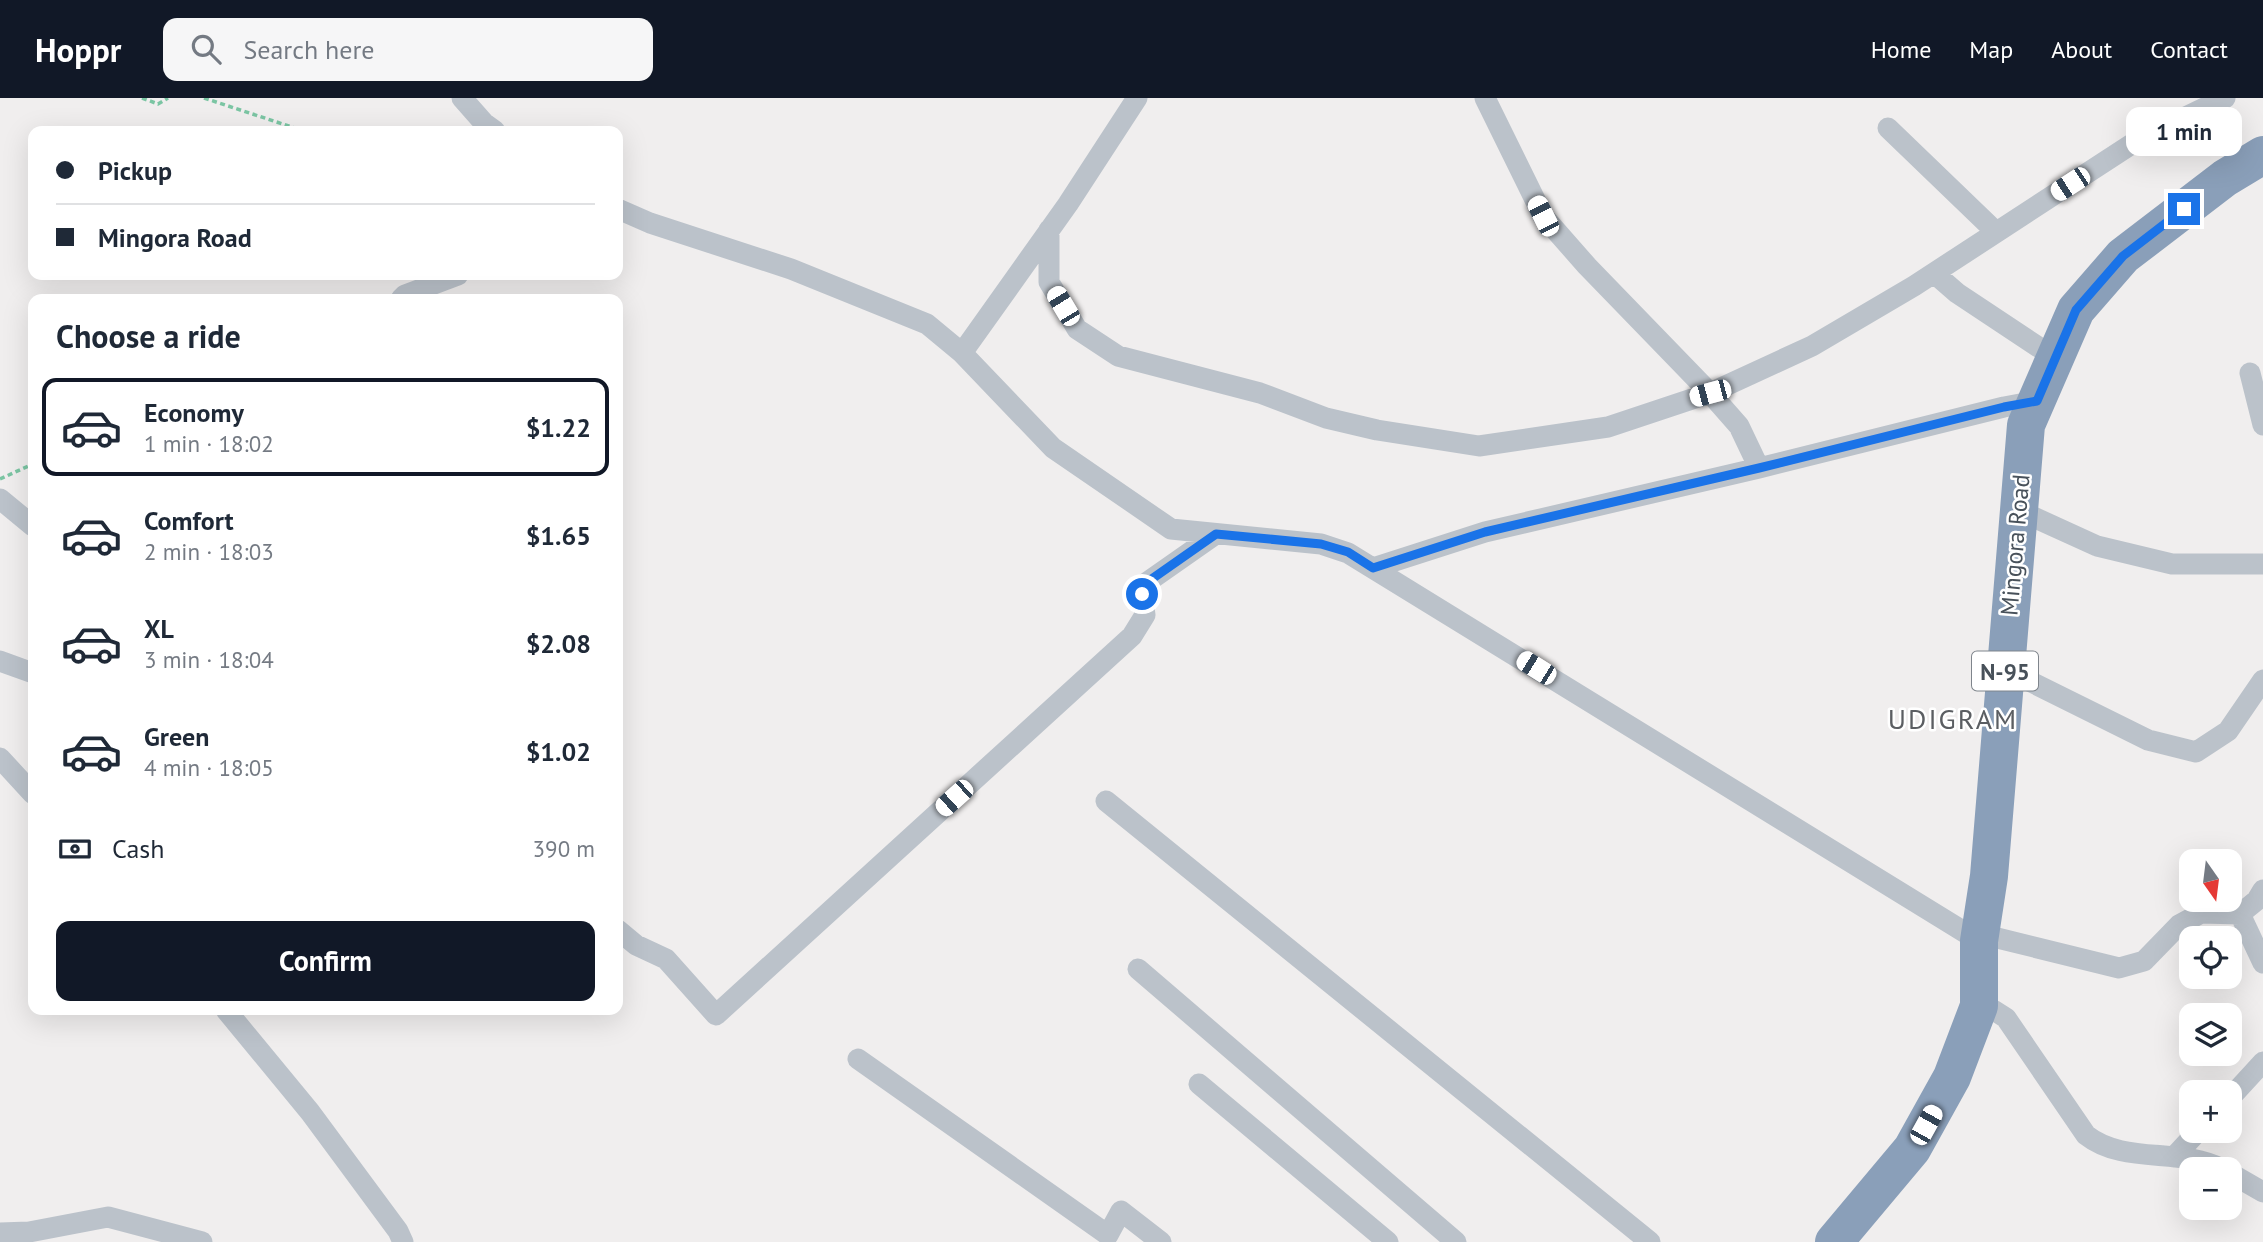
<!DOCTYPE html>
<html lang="en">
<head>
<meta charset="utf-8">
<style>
	:root { --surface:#fff; --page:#f6f6f7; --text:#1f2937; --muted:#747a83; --line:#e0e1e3; --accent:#111827 }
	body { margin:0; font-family:"PT Sans",sans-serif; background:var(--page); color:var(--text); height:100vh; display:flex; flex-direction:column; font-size:26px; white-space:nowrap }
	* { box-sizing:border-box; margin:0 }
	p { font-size:23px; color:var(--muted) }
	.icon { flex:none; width:38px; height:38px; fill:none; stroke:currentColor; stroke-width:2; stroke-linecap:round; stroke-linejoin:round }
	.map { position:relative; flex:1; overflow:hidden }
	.side { position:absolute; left:28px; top:196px; width:595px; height:721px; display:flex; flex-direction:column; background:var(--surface); border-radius:14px; box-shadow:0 7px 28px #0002 }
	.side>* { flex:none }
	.top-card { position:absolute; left:28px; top:28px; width:595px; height:154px; border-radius:14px; box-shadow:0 7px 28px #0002; display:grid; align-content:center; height:154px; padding:0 28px; background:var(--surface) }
	.needle { width:46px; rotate:166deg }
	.tools { position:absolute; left:2179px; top:751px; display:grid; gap:14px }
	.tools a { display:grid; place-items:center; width:63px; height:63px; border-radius:14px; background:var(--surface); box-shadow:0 7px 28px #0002; font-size:35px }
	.end { position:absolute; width:32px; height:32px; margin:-16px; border:9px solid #1a73e8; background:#fff; box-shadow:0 0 0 4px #fff }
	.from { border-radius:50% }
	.bubble { position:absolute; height:49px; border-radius:14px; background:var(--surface); box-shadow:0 7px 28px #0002; font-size:23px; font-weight:600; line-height:49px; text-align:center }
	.car { position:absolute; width:21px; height:42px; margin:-21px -10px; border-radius:9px; box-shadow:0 0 5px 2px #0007; background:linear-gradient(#fff 24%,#345 0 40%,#fff 0 76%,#345 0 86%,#fff 0) }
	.top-card b { display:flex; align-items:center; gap:24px; height:66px; font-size:26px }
	.top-card b+b { border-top:2px solid var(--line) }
	.top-card i { width:18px; height:18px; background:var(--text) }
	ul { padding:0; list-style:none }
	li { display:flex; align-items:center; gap:21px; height:98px; margin:0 14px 10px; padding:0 14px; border:4px solid transparent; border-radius:14px }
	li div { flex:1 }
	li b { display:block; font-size:26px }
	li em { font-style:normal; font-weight:600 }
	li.active { border-color:var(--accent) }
	li>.icon { width:63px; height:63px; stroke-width:1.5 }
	h2 { padding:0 28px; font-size:32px; line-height:84px }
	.pay { display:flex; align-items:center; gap:18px; height:77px; padding:0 28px; font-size:26px }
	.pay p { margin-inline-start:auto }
	.button { display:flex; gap:14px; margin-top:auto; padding:14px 28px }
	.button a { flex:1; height:80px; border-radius:14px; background:var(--accent); color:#fff; font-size:28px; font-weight:600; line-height:80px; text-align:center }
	header { display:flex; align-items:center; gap:42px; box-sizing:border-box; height:98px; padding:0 35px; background:var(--accent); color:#fff }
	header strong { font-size:33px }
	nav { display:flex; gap:38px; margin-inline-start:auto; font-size:24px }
	.search { width:490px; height:63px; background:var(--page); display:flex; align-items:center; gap:18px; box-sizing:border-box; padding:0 24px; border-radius:14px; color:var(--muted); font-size:26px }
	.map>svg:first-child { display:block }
</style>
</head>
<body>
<header>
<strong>Hoppr</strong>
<div class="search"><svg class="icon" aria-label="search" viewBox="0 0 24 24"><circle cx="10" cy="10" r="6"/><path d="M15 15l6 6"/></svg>Search here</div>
<nav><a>Home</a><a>Map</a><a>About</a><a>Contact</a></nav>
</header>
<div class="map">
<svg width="2263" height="1144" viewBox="0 0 2263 1144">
	<rect width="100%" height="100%" fill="#f0eeee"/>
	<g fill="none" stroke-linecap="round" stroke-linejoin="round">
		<path stroke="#7bc5a3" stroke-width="3.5" stroke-dasharray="5 3.5" stroke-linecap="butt" d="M142,0L158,6L168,0
			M204,0L304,33
			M0,381L33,366"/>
		<path stroke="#bbc2ca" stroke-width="21" d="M462,0L484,25L495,33
			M1485,0L1543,118L1587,168L1710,295L1739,328L1759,370
			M1888,30L1996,134
			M618,111L650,125L791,171L927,226L962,255L1053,350L1171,431L1321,446L1348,455L1979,843
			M1049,132V184L1077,231L1118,258L1260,295L1326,320L1377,332L1479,348L1608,329L1710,295L1812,248L1914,188L2138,42L2225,0
			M1934,175L1957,195L2055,260
			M401,201L405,197L458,177
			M962,255L1068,106L1137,0
			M2250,275L2263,327
			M0,401L33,428
			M2018,412L2097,448L2172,466H2263
			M1373,470L1485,434L1759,370L2004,309L2037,303
			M0,563L33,575
			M2005,571L2148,642L2196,654L2228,633L2263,582
			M0,660L33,696
			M1106,703L1650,1144
			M2240,816L2263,865
			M618,832L636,847L666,861L716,917L1132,538L1145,517L1142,496L1146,485L1216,436
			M1981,836L2119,870L2144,863L2179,827L2201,815L2240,816L2257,802L2263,792
			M1138,871L1456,1144
			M1979,908L1995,913L2006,920L2086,1037C2124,1067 2180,1049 2222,1071
			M226,912L310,1014L398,1133L403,1144
			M858,961L1108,1137L1121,1113L1161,1144
			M1199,986L1388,1144
			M2230,1000L2263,964
			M2174,1059L2199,1032
			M2230,1075L2263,1094
			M0,1135L29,1134L108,1119L202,1144"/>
		<path stroke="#8a9fb9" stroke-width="38" d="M1834,1144L1912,1051L1952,979L1979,908V843L1989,778L2026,327L2076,212L2123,158L2225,80L2263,57"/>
	</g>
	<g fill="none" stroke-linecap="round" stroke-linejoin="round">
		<path stroke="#1a73e8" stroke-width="9" d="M1142,496L1146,485L1216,436L1321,446L1348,454L1373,470L1485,434L1759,370L2004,309L2037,303L2076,212L2123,158L2184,111"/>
	</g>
	<g text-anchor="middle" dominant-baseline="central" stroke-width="5" stroke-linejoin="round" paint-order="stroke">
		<rect fill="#fff" stroke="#7f858c" stroke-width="2" x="1972" y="553.5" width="66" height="39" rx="5"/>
		<g font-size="23" font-weight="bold" fill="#48515a">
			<text x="2005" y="573">N-95</text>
		</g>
		<g font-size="24" fill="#48515a" stroke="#fff">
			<text transform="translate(2015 447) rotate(-85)">Mingora Road</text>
		</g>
		<g font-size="28" letter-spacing="2" fill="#5b5e62" stroke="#fff">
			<text x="1953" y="620">UDIGRAM</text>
		</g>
	</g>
</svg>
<div class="tools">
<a><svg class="needle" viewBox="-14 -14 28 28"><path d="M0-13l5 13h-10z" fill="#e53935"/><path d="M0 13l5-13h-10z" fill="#747a83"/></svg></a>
<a><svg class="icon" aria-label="locate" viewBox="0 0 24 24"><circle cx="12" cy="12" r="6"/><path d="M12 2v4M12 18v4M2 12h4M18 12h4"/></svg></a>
<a><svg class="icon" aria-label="layers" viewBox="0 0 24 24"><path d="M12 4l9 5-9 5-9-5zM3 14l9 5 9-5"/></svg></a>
<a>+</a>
<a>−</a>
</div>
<i class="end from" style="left:1142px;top:496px"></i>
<i class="end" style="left:2184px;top:111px"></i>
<div class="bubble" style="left:2126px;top:9px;width:116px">1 min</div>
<i class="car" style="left:2070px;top:86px;rotate:237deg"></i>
<i class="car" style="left:1543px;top:118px;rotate:333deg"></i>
<i class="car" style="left:1063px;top:208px;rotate:329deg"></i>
<i class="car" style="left:1710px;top:295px;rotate:255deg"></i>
<i class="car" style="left:1536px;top:570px;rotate:302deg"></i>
<i class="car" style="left:954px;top:700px;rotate:228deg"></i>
<i class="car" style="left:1926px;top:1027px;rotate:29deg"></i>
<div class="top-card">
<b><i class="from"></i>Pickup</b>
<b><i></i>Mingora Road</b>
</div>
<section class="side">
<h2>Choose a ride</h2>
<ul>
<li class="active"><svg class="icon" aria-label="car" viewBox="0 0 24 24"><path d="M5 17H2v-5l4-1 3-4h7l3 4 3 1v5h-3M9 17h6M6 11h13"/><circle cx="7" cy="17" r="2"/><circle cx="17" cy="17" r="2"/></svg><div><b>Economy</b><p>1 min · 18:02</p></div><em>$1.22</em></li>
<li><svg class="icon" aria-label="car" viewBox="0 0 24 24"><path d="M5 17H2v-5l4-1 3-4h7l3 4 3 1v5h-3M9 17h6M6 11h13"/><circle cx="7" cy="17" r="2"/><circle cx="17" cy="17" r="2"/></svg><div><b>Comfort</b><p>2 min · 18:03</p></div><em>$1.65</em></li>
<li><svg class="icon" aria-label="car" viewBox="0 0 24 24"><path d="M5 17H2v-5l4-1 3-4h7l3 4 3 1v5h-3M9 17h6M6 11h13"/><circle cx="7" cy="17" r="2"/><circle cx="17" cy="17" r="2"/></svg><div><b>XL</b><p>3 min · 18:04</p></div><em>$2.08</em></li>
<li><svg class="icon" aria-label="car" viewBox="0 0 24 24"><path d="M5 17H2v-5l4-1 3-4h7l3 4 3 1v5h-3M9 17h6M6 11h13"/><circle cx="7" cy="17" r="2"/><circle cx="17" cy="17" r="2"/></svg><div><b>Green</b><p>4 min · 18:05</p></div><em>$1.02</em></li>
</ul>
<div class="pay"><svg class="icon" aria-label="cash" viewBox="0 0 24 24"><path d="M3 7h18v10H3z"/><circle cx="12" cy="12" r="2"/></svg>Cash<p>390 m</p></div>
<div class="button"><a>Confirm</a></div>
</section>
</div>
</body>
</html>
